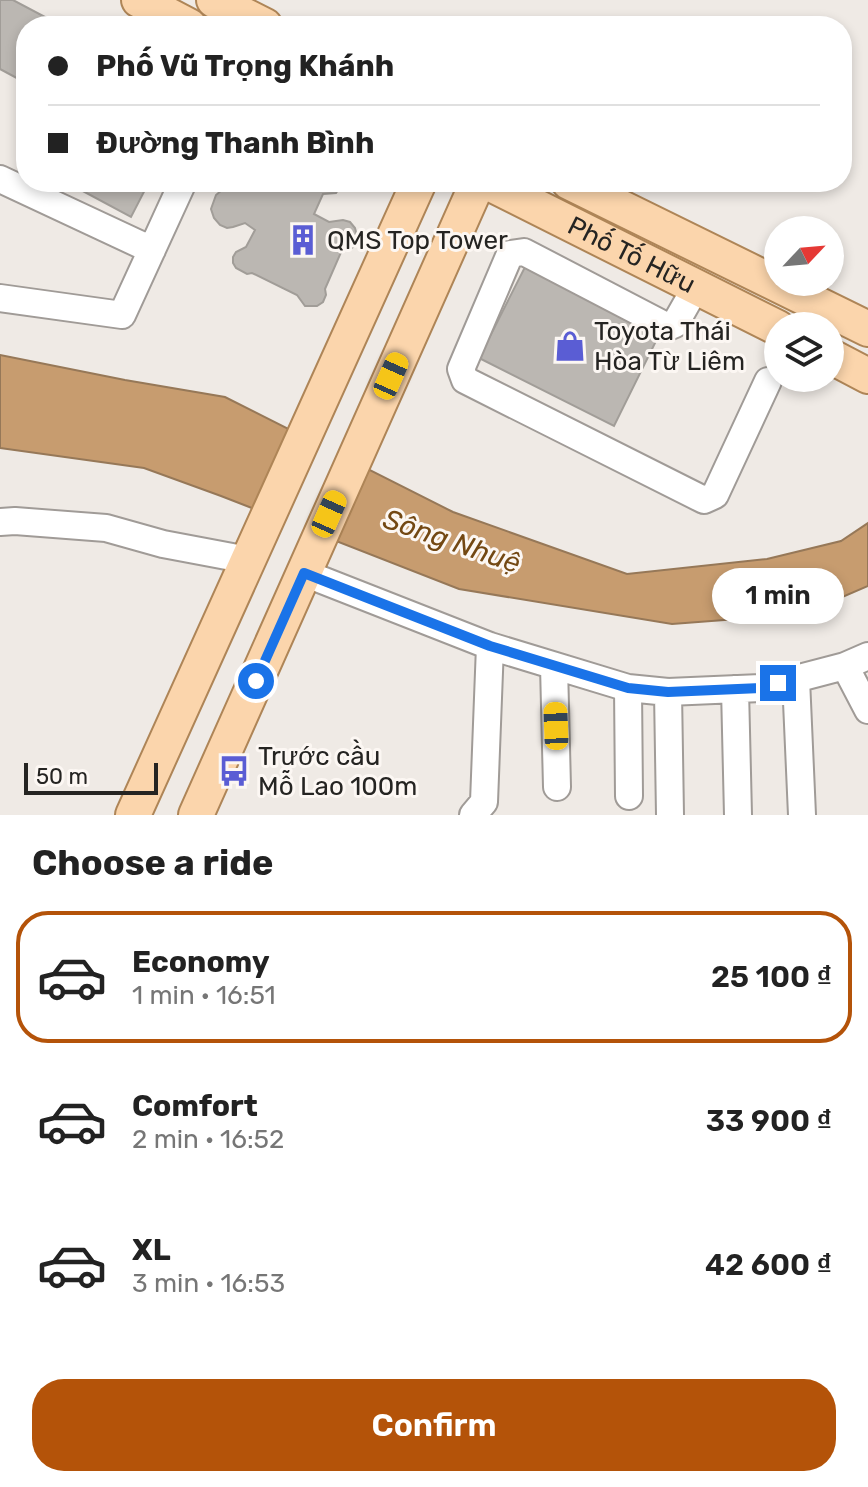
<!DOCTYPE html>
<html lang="en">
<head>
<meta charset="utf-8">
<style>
	:root { --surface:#fff; --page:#f2f2f2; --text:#222; --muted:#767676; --line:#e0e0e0; --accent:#b45309 }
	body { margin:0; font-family:Rubik,sans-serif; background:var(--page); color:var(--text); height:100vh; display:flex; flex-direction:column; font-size:30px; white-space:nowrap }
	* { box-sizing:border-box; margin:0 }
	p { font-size:26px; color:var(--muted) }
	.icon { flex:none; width:44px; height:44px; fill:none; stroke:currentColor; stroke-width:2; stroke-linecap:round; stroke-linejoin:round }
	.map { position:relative; height:815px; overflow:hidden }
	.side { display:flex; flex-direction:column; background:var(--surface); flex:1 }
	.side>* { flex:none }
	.banner { position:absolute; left:16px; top:16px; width:836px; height:176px; border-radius:32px; box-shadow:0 4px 12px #0003; display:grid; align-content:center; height:176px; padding:0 32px; background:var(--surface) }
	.needle { width:52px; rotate:64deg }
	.tools { position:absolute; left:764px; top:216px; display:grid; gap:16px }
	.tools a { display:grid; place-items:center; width:80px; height:80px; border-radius:50%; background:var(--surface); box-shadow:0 4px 12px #0003; font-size:40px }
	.scale { position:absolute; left:24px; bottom:20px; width:134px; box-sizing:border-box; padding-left:8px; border:4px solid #252422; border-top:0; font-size:22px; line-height:28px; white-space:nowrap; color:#252422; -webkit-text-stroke:6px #fcf7f3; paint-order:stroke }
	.end { position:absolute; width:36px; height:36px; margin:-18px; border:10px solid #1a73e8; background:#fff; box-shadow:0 0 0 4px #fff }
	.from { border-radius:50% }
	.bubble { position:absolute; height:56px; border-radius:28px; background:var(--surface); box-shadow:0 4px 12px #0003; font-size:26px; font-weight:600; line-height:56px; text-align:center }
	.car { position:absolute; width:24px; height:48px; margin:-24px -12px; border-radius:10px; box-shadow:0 0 6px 2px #0007; background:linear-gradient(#f5c518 24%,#345 0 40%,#f5c518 0 76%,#345 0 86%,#f5c518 0) }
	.banner b { display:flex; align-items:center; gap:28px; height:76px; font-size:30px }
	.banner b+b { border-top:2px solid var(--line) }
	.banner i { width:20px; height:20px; background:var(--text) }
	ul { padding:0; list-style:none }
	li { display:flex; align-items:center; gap:24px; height:132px; margin:0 16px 12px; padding:0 16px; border:4px solid transparent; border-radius:32px }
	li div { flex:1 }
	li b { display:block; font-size:30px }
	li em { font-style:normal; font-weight:600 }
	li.current { border-color:var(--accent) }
	li>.icon { width:72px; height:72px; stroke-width:1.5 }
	h2 { padding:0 32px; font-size:36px; line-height:96px }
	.action { display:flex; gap:16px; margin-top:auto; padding:16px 32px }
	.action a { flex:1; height:92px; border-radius:32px; background:var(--accent); color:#fff; font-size:32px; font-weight:600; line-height:92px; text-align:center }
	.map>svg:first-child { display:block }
</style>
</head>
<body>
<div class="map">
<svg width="868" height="815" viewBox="0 0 868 815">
	<rect width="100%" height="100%" fill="#efeae5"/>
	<path fill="#c79c6f" stroke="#967858" stroke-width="2" d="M0,355L125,380L225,397L453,512L627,574L767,559L841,541L868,523V586L803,614L672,624L459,589L221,496L144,468L0,448Z"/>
	<path fill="#efeae5" d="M305,433L354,458L318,538L267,518Z"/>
	<path fill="#bbb7b2" stroke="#a19d98" stroke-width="2" d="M0,0H13L62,26H26V83L0,69Z
		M66,182H149L131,217Z
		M233,182H343L336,193L323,194L314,214L329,222L343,220L350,222L355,228L357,236L356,245L349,250H342L325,289L326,295L323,302L317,306H305L297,295L252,273L247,274L236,268L233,263V257L236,252L246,247L255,230L245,223L233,227L227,228L220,225L214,218L211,209L216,195L222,190L229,188Z
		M526,265L660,333L614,426L479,358Z"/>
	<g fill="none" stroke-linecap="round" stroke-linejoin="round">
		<defs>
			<path id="minor" d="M0,179L152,250
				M696,287L675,324L668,327L524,252L510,254L461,369L465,380L704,500L715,495L768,381
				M0,298L122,315L183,182
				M0,522L15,521L106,528L163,544L248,560
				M304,573L490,646L628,688L668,692L761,688L845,666L868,656
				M554,666L557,787
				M845,666L868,710
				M796,679L802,815
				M628,688L629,796
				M735,689L738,815
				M668,692L670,815
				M473,815L484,802L490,646"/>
			<g id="major">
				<path d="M139,0L189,26"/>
				<path d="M214,0L265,26"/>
				<path id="s1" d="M487,182L778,328"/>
				<path d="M569,182L868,329"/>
				<path d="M830,356L868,376"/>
				<path d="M133,815L419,182"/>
				<path d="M196,815L478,182"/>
			</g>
		</defs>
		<use href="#minor" stroke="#a09b97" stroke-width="30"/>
		<use href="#major" stroke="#ae8557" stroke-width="38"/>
		<use href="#minor" stroke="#fff" stroke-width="26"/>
		<use href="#major" stroke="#fbd5ac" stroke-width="34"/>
	</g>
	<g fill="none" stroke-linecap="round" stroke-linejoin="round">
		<path stroke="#1a73e8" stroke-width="10" d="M256,681L304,573L490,646L628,688L668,692L761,688L778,683"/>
	</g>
	<defs>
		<symbol id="building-bare" viewBox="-9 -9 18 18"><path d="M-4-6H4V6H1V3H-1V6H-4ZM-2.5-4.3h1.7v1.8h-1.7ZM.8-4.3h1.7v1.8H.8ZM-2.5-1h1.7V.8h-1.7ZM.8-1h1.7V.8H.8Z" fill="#5a5dd4" stroke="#fcf7f3" stroke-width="2.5" paint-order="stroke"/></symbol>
		<symbol id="shop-bare" viewBox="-9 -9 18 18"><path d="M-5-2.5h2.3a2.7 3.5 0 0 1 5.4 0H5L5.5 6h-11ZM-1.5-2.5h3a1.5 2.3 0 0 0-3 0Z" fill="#5a5dd4" stroke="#fcf7f3" stroke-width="2.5" paint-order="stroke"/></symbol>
		<symbol id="bus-bare" viewBox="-9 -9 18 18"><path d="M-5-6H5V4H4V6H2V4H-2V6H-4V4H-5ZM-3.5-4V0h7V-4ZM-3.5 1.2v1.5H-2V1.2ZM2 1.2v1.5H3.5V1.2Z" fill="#5a5dd4" stroke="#fcf7f3" stroke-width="2.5" paint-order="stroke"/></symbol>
	</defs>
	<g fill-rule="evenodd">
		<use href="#building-bare" x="281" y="218" width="44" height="44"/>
		<use href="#shop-bare" x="548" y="324" width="44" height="44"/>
		<use href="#bus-bare" x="212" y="749" width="44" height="44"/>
	</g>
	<g text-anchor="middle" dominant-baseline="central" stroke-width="6" stroke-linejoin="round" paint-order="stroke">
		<g font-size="26" fill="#252422" stroke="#fcf7f3" text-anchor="start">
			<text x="327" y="240">QMS Top Tower</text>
			<text x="594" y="331">Toyota Thái<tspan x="594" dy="30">Hòa Từ Liêm</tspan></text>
			<text x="258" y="756">Trước cầu<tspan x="258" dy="30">Mỗ Lao 100m</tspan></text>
		</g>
		<g font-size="26" fill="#252422" stroke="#fcf7f3">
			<text stroke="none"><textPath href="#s1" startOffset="162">Phố Tố Hữu</textPath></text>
		</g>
		<g font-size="28" font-style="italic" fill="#734813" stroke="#fcf7f3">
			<text transform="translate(452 541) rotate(19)">Sông Nhuệ</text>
		</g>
	</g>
</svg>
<div class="tools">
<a><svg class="needle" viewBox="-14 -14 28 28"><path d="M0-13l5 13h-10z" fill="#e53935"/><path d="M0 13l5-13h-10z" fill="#767676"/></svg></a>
<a><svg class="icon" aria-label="layers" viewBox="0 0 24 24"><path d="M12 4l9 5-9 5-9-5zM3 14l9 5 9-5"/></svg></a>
</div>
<div class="scale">50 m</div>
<i class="end from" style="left:256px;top:681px"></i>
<i class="end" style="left:778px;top:683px"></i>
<div class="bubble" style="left:712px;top:568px;width:132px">1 min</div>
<i class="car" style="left:391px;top:376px;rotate:24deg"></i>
<i class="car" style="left:329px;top:514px;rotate:24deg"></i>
<i class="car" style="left:556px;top:726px;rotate:358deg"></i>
<div class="banner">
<b><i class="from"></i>Phố Vũ Trọng Khánh</b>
<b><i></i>Đường Thanh Bình</b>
</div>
</div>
<section class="side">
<h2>Choose a ride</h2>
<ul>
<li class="current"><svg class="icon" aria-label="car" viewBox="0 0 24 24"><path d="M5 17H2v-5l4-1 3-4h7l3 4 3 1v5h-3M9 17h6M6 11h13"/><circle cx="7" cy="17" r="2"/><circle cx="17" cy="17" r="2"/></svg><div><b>Economy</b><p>1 min · 16:51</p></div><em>25 100 ₫</em></li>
<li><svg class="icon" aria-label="car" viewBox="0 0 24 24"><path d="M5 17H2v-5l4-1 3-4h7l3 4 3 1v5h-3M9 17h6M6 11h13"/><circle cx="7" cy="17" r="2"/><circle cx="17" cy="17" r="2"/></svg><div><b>Comfort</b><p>2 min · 16:52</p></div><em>33 900 ₫</em></li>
<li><svg class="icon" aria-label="car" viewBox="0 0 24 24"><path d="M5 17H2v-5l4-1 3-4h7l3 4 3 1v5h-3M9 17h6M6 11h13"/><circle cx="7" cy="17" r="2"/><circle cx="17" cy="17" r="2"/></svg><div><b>XL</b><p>3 min · 16:53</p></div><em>42 600 ₫</em></li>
</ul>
<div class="action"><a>Confirm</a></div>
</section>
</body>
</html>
